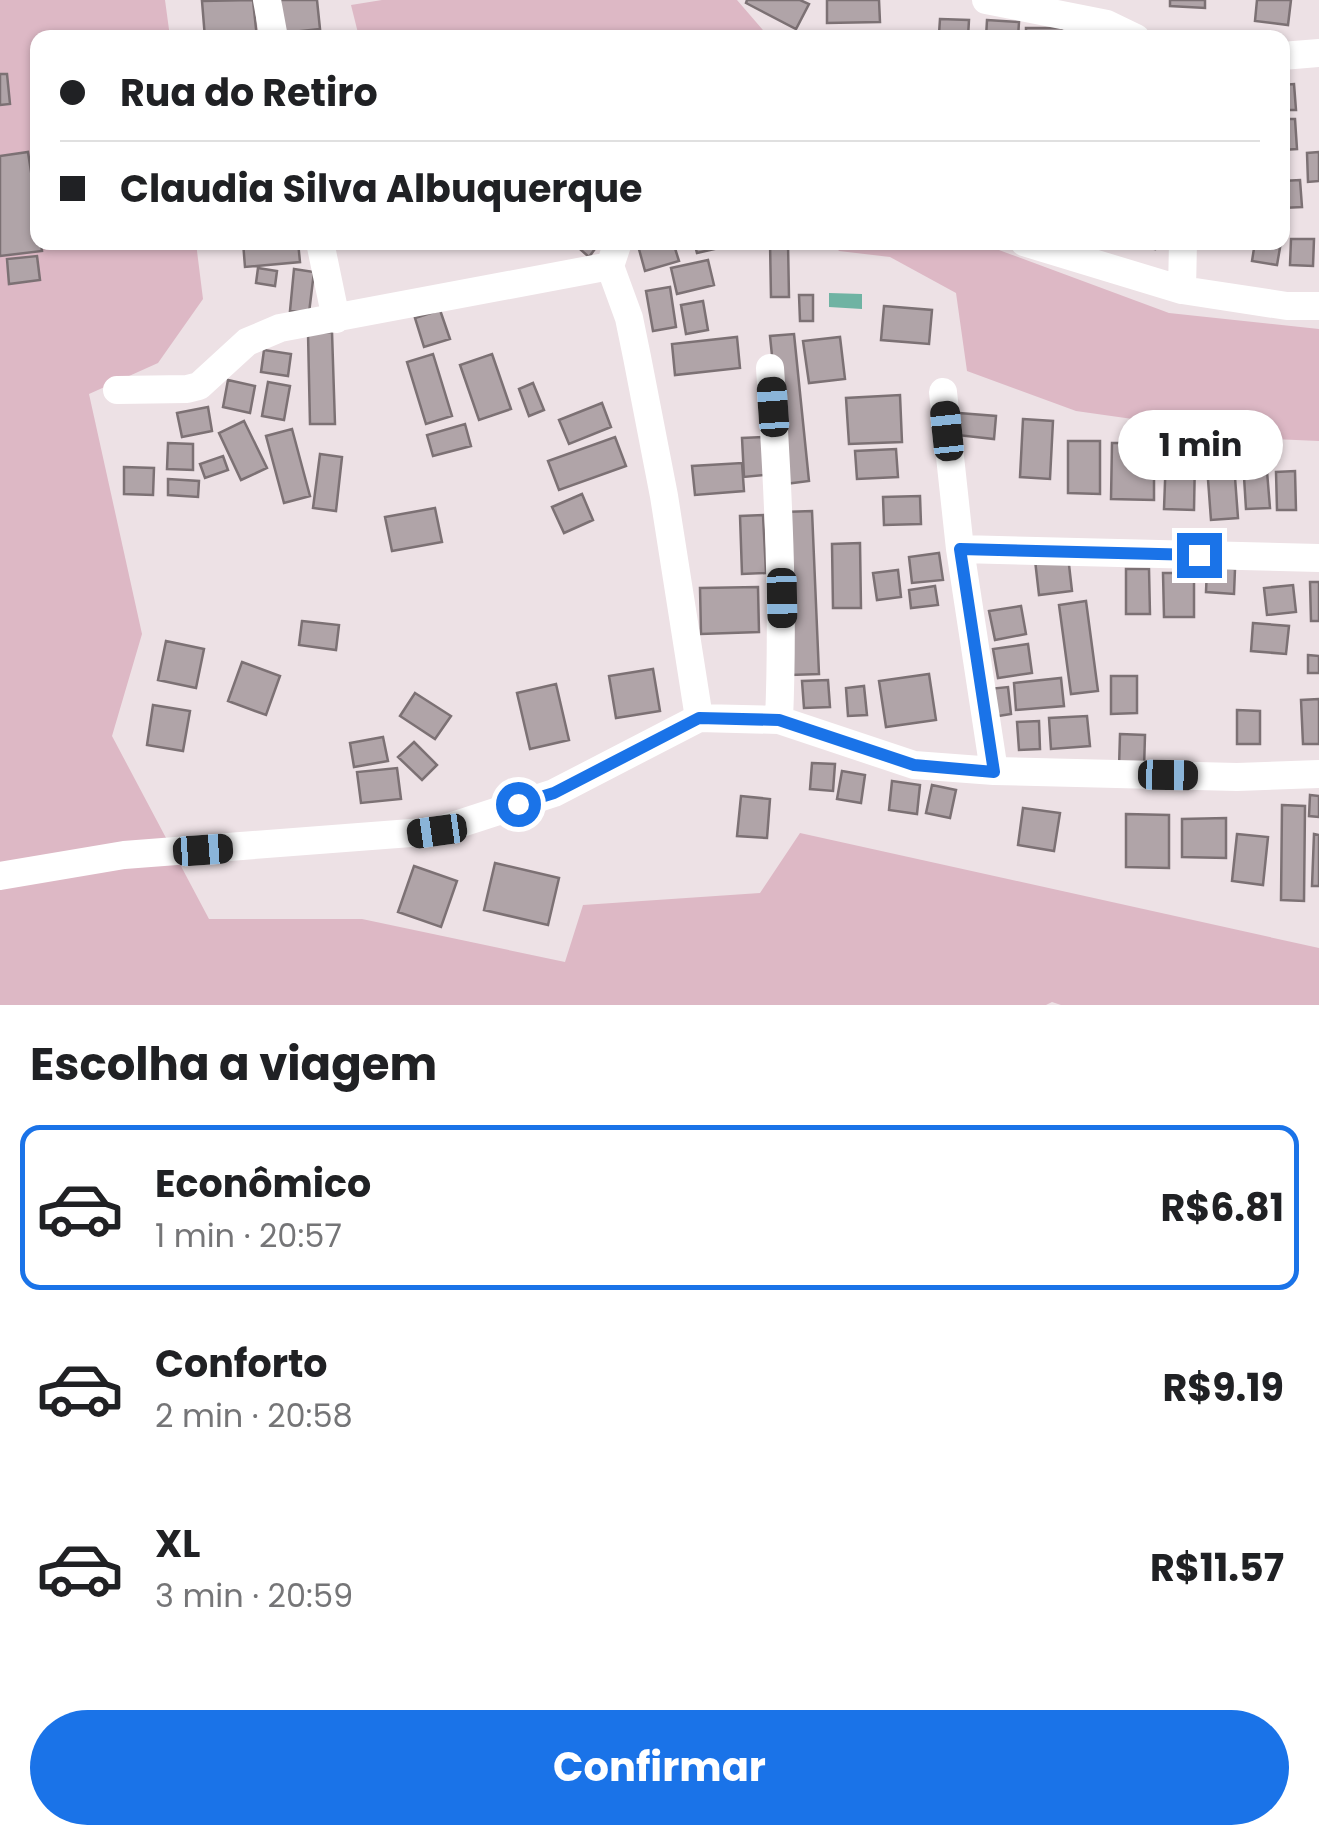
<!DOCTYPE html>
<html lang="pt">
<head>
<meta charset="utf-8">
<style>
	:root { --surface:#fff; --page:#f2f2f2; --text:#202124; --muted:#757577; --line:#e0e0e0; --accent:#1a73e8 }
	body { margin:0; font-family:Poppins,sans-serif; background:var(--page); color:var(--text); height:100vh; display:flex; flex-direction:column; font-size:38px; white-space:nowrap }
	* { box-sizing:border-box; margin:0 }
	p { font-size:32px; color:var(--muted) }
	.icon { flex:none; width:55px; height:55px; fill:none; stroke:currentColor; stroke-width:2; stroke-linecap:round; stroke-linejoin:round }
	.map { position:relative; height:1005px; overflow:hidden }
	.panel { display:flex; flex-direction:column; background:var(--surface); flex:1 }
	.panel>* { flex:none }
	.top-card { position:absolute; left:30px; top:30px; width:1260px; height:220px; border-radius:20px; box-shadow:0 2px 8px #0004; display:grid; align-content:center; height:220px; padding:0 30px; background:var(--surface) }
	.end { position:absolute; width:45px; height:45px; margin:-22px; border:12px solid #1a73e8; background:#fff; box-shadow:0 0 0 5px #fff }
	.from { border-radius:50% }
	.bubble { position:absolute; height:70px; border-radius:35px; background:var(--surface); box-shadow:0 2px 8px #0004; font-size:32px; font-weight:700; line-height:70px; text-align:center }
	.car { position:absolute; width:30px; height:60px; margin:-30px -15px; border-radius:12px; box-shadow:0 0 8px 2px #0007; background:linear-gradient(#222 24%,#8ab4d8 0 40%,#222 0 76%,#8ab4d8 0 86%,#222 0) }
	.top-card b { display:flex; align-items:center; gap:35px; height:95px; font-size:38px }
	.top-card b+b { border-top:2px solid var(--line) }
	.top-card i { width:25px; height:25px; background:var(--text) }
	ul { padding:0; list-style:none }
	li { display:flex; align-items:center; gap:30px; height:165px; margin:0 20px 15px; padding:0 10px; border:5px solid transparent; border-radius:20px }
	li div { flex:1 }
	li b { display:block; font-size:38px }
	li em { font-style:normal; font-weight:700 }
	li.selected { border-color:var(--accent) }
	li>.icon { width:90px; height:90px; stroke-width:1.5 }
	h2 { padding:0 30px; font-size:45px; line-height:120px }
	.primary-button { display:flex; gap:20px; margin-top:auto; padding:20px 30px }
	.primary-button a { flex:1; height:115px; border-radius:60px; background:var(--accent); color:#fff; font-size:40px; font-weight:700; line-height:115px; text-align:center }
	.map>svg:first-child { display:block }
</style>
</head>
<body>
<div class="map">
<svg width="1319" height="1005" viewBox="0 0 1319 1005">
	<rect width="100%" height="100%" fill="#ede1e5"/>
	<path fill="#ddb8c5" d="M0,0H165L170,37L38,38V242L196,243L203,299L158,363L89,394L142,634L112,736L209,919H362L565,962L583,905L760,893L800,833L1319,948V1005H1061L1052,1002L1046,1005H0Z
		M382,0H737L769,37H359L351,5Z
		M833,243H980L1169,313L1319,329V441L1273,439L1076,411L967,371L956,293L890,257L839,251Z"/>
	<path fill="#6fb3a3" d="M829,293L862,294V309L829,307Z"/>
	<path fill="#b0a4a8" stroke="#7c7174" stroke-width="2.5" d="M253,0L257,38H205L202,1Z
		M280,0H317L320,29L283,33Z
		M747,0H800L809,4L796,29L746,3Z
		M827,0H879L880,22L827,23Z
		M1170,0H1205V8L1170,6Z
		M1257,0H1291L1288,25L1255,21Z
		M940,19L969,20L968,37L939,34Z
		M987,20L1019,22L1018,38H986Z
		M1026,28H1062V38H1026Z
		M0,74H7L10,104L0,105Z
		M1294,84L1296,110H1282V85Z
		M1282,119H1295L1297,149L1282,150Z
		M28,152L38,217V242H41L42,251L0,256V156Z
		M1319,152V181L1308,182L1307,153Z
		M1300,180L1302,207L1282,208V181Z
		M1291,239H1314L1313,266L1290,265Z
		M243,242H298L300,262L245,267Z
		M572,242H600L589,257Z
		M637,242H673L679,261L645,271Z
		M694,242H722L723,247L697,253Z
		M770,242L788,243L789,297H771Z
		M1118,242H1156L1155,249Z
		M1255,242H1281L1277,265L1252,261Z
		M37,256L40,280L9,284L7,259Z
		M708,260L714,285L677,294L671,268Z
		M258,268L277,271L275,286L256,283Z
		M294,269L314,272L309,313L290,311Z
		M670,287L676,327L653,331L646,291Z
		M799,295H813V321H800Z
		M703,301L708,330L686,334L681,305Z
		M884,306L932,310L929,344L881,340Z
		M440,310L450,339L424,347L415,318Z
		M332,332L335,424H310L308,333Z
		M794,334L809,481L785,484L770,336Z
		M737,337L740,368L675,375L672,344Z
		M840,337L845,379L809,383L803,341Z
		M264,350L291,354L288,376L261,372Z
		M433,354L452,416L426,424L407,362Z
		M492,354L511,409L479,420L460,365Z
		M228,380L255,386L250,413L223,407Z
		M268,382L290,386L284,420L262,416Z
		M533,383L544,410L529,416L519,389Z
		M900,395L902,442L849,444L846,398Z
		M602,403L611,427L569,444L559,420Z
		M208,407L212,431L182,437L177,413Z
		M959,413L996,416L994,439L957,435Z
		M1023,419L1053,421L1050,479L1020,477Z
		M244,421L267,468L241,480L219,433Z
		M465,424L471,446L433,456L427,435Z
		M292,429L310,496L284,503L266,436Z
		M615,437L626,466L559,490L548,461Z
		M763,437L765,475L744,477L742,438Z
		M1068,441H1100V494L1068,493Z
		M168,443L193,444V470L167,469Z
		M1112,443H1154V500L1111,499Z
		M896,449L898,477L857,479L855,451Z
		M320,454L342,457L336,511L313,508Z
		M223,456L228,470L205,478L200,464Z
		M1166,456L1195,457L1194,510L1164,509Z
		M1266,459L1270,508L1246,509L1243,461Z
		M742,463L744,491L695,495L692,466Z
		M1234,464L1238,518L1211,520L1207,466Z
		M124,467L154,468L153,495L124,494Z
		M1295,471L1296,510H1277L1276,472Z
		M168,479L199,481L198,497L168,495Z
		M582,494L593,520L564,533L552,507Z
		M920,496L921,524L884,525L883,497Z
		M435,508L442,542L392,551L385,517Z
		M812,511L819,674L790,675L783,512Z
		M763,515L766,573L742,574L740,516Z
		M860,543L861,608H833L832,544Z
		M939,553L943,580L912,583L909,557Z
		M1068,556L1072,591L1039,595L1035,560Z
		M1207,567L1235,569L1234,594L1206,592Z
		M1126,569H1149L1150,614H1126Z
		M898,570L901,597L877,600L873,573Z
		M1163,573H1194V617H1164Z
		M1310,582H1319V621H1311Z
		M1293,585L1296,612L1267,615L1264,588Z
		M935,586L938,605L911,608L909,590Z
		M758,587L759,632L701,634L700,588Z
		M1086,601L1098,691L1071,694L1059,605Z
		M1021,606L1026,634L995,640L989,611Z
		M302,621L339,625L336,650L299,645Z
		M1253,623L1289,626L1286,654L1251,651Z
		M166,641L204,649L196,688L158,680Z
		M1028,644L1032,673L998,678L993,649Z
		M1308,655L1319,656V673H1308Z
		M242,662L280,676L266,715L228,701Z
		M653,669L660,711L616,718L609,676Z
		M929,674L936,720L886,727L879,681Z
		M1111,676H1137V713L1111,714Z
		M1061,678L1064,706L1016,710L1014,683Z
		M828,680L830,707L804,708L802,681Z
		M556,684L569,740L530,749L517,693Z
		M864,686L867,715L848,716L846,688Z
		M1008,687L1011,714L992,717L988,689Z
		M415,693L451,716L435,739L400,716Z
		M1319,699V744H1303L1301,700Z
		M153,705L190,711L183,751L147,745Z
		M1237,710L1260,711V744H1237Z
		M1087,716L1090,746L1051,749L1049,718Z
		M1039,721L1040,749L1019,750L1017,722Z
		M1120,734L1145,735L1144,769L1119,768Z
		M383,737L388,761L354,767L350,743Z
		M414,742L437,765L422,780L398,757Z
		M812,763L835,764L833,791L810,789Z
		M397,768L401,799L361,803L357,772Z
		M842,771L865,775L861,803L837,799Z
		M892,781L920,785L917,814L889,810Z
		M932,785L956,790L950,818L926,813Z
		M1310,795L1319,796V817L1309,816Z
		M741,796L770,799L767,838L737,836Z
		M1282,805L1305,806L1304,901L1281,900Z
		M1023,808L1060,813L1054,851L1018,845Z
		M1126,814L1169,815V868L1126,867Z
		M1226,818V858L1182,857V819Z
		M1237,834L1268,837L1263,885L1232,881Z
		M1314,834L1319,835V886H1312Z
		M495,863L559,878L548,925L484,910Z
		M414,866L457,881L441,927L398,912Z"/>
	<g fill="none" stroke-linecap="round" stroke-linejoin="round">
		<path stroke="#fff" stroke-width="28" d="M267,0L274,38
			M986,0L1107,24L1136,38
			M1282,56L1319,53
			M320,242L336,319
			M618,242L610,266L629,318L637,357L664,496L699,718
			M1024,242L1182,290
			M1183,242L1182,290L1287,306H1319
			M770,368C778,486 784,602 779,720
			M117,390L187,389L199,386L247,342L280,328L610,266
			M943,392L960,549L994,771
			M960,549L1319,558
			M0,876L124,855L437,831L554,793L699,718L779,720L914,765L994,771L1237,777L1319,774"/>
	</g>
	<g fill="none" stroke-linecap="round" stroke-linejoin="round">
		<path stroke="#1a73e8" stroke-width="12" d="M518,804L554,793L699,718L779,720L914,765L994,772L960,549L1199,555"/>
	</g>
</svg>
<i class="end from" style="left:518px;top:804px"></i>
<i class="end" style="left:1199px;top:555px"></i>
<div class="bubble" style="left:1118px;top:410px;width:165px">1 min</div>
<i class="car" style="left:773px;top:407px;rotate:356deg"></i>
<i class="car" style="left:947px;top:431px;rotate:354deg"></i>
<i class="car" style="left:782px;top:598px;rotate:179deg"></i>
<i class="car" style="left:1168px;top:775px;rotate:91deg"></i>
<i class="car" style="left:437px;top:831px;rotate:262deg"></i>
<i class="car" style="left:203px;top:850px;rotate:86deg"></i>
<div class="top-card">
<b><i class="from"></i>Rua do Retiro</b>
<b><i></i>Claudia Silva Albuquerque</b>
</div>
</div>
<section class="panel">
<h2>Escolha a viagem</h2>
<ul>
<li class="selected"><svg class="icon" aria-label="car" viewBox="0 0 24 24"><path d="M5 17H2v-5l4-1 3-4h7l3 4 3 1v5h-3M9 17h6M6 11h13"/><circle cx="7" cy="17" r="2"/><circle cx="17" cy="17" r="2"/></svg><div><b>Econômico</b><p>1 min · 20:57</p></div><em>R$6.81</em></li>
<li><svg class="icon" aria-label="car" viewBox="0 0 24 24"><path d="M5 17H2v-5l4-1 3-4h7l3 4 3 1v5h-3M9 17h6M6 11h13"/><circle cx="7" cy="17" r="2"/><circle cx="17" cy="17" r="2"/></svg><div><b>Conforto</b><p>2 min · 20:58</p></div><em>R$9.19</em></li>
<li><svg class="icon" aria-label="car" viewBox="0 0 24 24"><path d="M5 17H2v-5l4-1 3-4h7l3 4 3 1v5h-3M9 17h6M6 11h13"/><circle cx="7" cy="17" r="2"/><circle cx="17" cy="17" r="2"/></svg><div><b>XL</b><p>3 min · 20:59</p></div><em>R$11.57</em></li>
</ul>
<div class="primary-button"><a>Confirmar</a></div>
</section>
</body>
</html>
